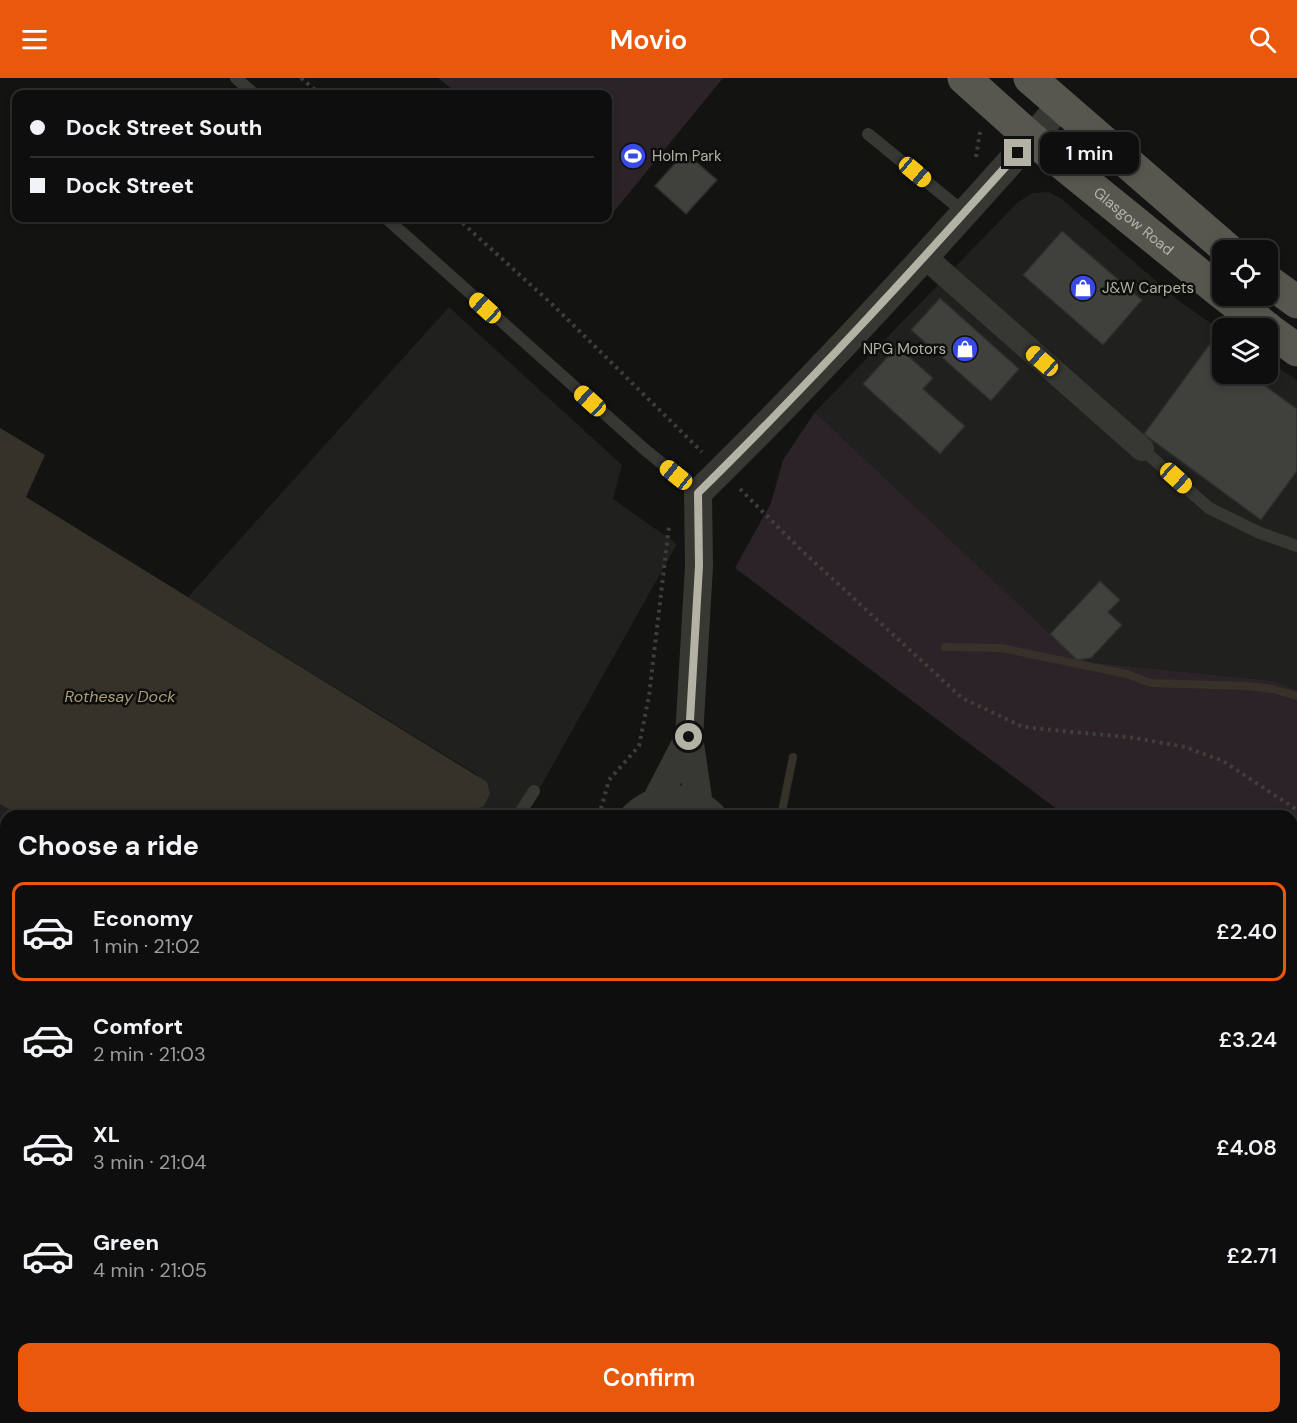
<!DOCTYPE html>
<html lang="en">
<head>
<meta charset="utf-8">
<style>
	:root { --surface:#0e0e0e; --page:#1c1c1c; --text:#f1f3f6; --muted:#9b9c9e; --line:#2e2e2e; --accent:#ea580c }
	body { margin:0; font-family:"DM Sans",sans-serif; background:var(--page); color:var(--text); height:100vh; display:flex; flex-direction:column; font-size:22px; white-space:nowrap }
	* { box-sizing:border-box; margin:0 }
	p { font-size:20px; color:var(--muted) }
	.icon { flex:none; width:33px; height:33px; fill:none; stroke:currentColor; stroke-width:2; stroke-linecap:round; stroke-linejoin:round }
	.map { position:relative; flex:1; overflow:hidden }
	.sheet { position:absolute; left:0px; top:732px; width:1298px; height:614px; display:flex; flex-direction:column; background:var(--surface); border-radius:18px 18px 0 0; box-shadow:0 3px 9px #0003,0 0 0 2px var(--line) }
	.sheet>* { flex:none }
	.banner { position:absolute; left:12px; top:12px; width:600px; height:132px; border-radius:12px; box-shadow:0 3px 9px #0003,0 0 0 2px var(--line); display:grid; align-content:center; height:132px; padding:0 18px; background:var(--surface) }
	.fabs { position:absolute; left:1212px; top:162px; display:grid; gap:12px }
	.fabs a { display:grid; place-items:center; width:66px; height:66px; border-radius:12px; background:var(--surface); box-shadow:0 3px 9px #0003,0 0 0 2px var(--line); font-size:30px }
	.end { position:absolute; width:27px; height:27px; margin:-14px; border:8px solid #b3b2a4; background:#111; box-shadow:0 0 0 3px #111 }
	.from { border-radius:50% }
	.bubble { position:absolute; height:42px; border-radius:12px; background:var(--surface); box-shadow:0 3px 9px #0003,0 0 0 2px var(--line); font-size:20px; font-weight:600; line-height:42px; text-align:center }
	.car { position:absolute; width:18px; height:36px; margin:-18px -9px; border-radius:8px; box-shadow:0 0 4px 2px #0007; background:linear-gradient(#f5c518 24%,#345 0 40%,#f5c518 0 76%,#345 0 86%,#f5c518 0) }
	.banner b { display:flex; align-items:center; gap:21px; height:57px; font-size:22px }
	.banner b+b { border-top:2px solid var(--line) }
	.banner i { width:15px; height:15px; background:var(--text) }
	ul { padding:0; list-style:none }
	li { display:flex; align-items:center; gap:18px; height:99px; margin:0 12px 9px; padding:0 6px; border:3px solid transparent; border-radius:12px }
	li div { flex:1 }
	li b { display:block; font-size:22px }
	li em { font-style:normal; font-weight:600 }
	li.selected { border-color:var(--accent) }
	li>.icon { width:54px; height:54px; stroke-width:1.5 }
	h2 { padding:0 18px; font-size:27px; line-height:72px }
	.action { display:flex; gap:12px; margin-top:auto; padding:12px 18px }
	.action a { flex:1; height:69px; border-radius:12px; background:var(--accent); color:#fff; font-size:24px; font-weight:600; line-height:69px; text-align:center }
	header { display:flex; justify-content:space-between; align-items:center; height:78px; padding:0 18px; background:var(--accent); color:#fff; font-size:27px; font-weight:600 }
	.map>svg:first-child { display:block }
</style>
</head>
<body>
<header><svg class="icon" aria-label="menu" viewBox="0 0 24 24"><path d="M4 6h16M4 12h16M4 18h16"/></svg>Movio<svg class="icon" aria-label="search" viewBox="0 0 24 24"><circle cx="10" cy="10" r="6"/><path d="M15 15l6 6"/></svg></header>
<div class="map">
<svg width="1297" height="1345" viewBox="0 0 1297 1345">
	<rect width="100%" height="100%" fill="#131312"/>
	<path fill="#20201e" d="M1049,114L1062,121L1179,223L1222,253V296H1268V283L1297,302V612L1275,603L1079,583L815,334L1018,124L1033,115Z
		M449,229L622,387L613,421L677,466L524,738H448L483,729L479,698L188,519Z
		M0,724L24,738H6V993L0,990Z"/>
	<path fill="#2b2328" d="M438,0H723L607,142L604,140H608V16H458Z
		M815,334L1079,583L1275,603L1297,612V856L1292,853V738H1066L735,490L771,425L783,382Z"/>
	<path fill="#363229" d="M0,350L45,377L26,419L487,704L490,716L483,729L448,738H21L0,726Z
		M0,990L6,993V1340H921L935,1345H0Z"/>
	<path fill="#131312" d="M248,1340H325L321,1345H244Z"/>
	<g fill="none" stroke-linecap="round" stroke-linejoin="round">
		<path stroke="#363229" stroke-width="8" d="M945,569L1001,570L1127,596L1150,605L1248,608L1272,611L1297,618
			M781,738L793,679"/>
	</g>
	<path fill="#40403c" stroke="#2e2f2c" stroke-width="1.5" d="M685,74L717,102L686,136L655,108Z
		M1062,153L1142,222L1103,267L1023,197Z
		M940,220L1019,291L991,323L911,252Z
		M1209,267L1222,276V296H1249L1297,331V393L1261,442L1144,356Z
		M897,268L933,300L923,311L965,348L940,376L863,306Z
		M1100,503L1120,522L1108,534L1122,547L1091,580L1077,582L1050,556Z"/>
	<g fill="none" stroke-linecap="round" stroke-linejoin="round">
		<path stroke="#3f3f39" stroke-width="4" stroke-dasharray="3 4.5" stroke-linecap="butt" d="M301,0L320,16
			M976,79L980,54
			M457,140L554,228L702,374
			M740,411L798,469L962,620L1023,649L1135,660L1185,669L1223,683L1297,732
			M599,738L609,702L639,668L649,618L669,448"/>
		<path stroke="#383833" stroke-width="12" d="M236,0L254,16
			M868,56L965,135
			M386,140L643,370L698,415
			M1142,371L1209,430L1260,455L1297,468
			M518,738L534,713
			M0,832L6,835"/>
		<path stroke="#383833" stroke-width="24" d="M926,180L1142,371
			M1292,1018L1297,1020"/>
		<path stroke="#383833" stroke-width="28" d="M656,723L689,659
			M699,727L689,659L699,488L698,415C825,291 943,160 1061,27
			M634,738C658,716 688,715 712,737
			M286,1345L290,1340"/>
		<g stroke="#57574f" stroke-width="33">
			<path id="s1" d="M964,0L1031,60L1222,215"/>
			<path d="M1030,0L1228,172"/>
			<path d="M1268,203L1297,224"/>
			<path d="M1226,218L1267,250"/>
			<path d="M1268,251L1297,272"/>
		</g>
	</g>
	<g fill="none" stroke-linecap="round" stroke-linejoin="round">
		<path stroke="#b3b2a4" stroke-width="8" d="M689,659L699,488L698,415C809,306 914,191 1018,75"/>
	</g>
	<defs>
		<symbol id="stadium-disc" viewBox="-11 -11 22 22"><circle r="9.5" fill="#3949e4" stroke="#0e0e0d"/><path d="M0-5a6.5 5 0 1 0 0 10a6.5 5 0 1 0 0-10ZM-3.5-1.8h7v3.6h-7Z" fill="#fff"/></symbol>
		<symbol id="shop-disc" viewBox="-11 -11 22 22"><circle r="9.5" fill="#3949e4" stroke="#0e0e0d"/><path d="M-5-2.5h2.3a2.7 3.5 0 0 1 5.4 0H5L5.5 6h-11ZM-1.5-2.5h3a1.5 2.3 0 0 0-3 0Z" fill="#fff"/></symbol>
	</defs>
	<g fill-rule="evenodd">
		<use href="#stadium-disc" x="618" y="63" width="30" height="30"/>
		<use href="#shop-disc" x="1068" y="195" width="30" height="30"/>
		<use href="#shop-disc" x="950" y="256" width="30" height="30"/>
	</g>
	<g text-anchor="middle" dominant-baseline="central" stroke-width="5" stroke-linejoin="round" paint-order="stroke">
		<g font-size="15" fill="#b3b2a4" stroke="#0e0e0d" text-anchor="start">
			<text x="652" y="78">Holm Park</text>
			<text x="1102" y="210">J&amp;W Carpets</text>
			<text x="946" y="271" text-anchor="end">NPG Motors</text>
		</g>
		<g font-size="15" fill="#b3b2a4" stroke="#0e0e0d">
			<text stroke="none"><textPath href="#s1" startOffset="222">Glasgow Road</textPath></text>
		</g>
		<g font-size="16" font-style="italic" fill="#ac9e7d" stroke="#0e0e0d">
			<text x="120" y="618">Rothesay Dock</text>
		</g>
	</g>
</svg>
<div class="fabs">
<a><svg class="icon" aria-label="locate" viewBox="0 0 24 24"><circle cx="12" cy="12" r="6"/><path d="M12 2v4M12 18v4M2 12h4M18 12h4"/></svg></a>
<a><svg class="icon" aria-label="layers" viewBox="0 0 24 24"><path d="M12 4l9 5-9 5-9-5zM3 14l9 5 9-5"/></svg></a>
</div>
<i class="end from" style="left:689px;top:659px"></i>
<i class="end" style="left:1018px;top:75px"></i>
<div class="bubble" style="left:1040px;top:54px;width:99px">1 min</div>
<i class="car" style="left:915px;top:94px;rotate:130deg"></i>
<i class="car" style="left:485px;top:230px;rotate:312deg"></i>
<i class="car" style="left:1042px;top:283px;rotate:311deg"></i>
<i class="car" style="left:590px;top:323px;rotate:312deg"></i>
<i class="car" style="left:676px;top:397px;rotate:309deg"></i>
<i class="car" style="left:1176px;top:400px;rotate:132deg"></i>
<div class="banner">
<b><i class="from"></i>Dock Street South</b>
<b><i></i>Dock Street</b>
</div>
<section class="sheet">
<h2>Choose a ride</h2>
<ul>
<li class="selected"><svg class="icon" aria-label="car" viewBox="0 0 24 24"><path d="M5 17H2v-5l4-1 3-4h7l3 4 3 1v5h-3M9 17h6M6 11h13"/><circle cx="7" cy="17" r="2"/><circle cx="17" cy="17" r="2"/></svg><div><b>Economy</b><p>1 min · 21:02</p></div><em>£2.40</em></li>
<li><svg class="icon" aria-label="car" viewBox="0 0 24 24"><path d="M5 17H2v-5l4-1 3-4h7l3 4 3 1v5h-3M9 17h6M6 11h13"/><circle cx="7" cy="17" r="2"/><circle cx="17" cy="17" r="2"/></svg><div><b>Comfort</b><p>2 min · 21:03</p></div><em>£3.24</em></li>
<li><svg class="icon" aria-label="car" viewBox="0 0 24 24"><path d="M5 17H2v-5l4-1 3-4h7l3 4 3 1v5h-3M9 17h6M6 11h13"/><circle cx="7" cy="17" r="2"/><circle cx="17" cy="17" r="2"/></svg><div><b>XL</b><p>3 min · 21:04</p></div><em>£4.08</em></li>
<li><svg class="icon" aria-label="car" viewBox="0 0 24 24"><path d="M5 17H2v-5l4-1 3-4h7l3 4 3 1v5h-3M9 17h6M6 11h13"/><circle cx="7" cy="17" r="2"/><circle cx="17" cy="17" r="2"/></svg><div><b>Green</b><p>4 min · 21:05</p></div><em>£2.71</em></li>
</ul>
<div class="action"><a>Confirm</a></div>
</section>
</div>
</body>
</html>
